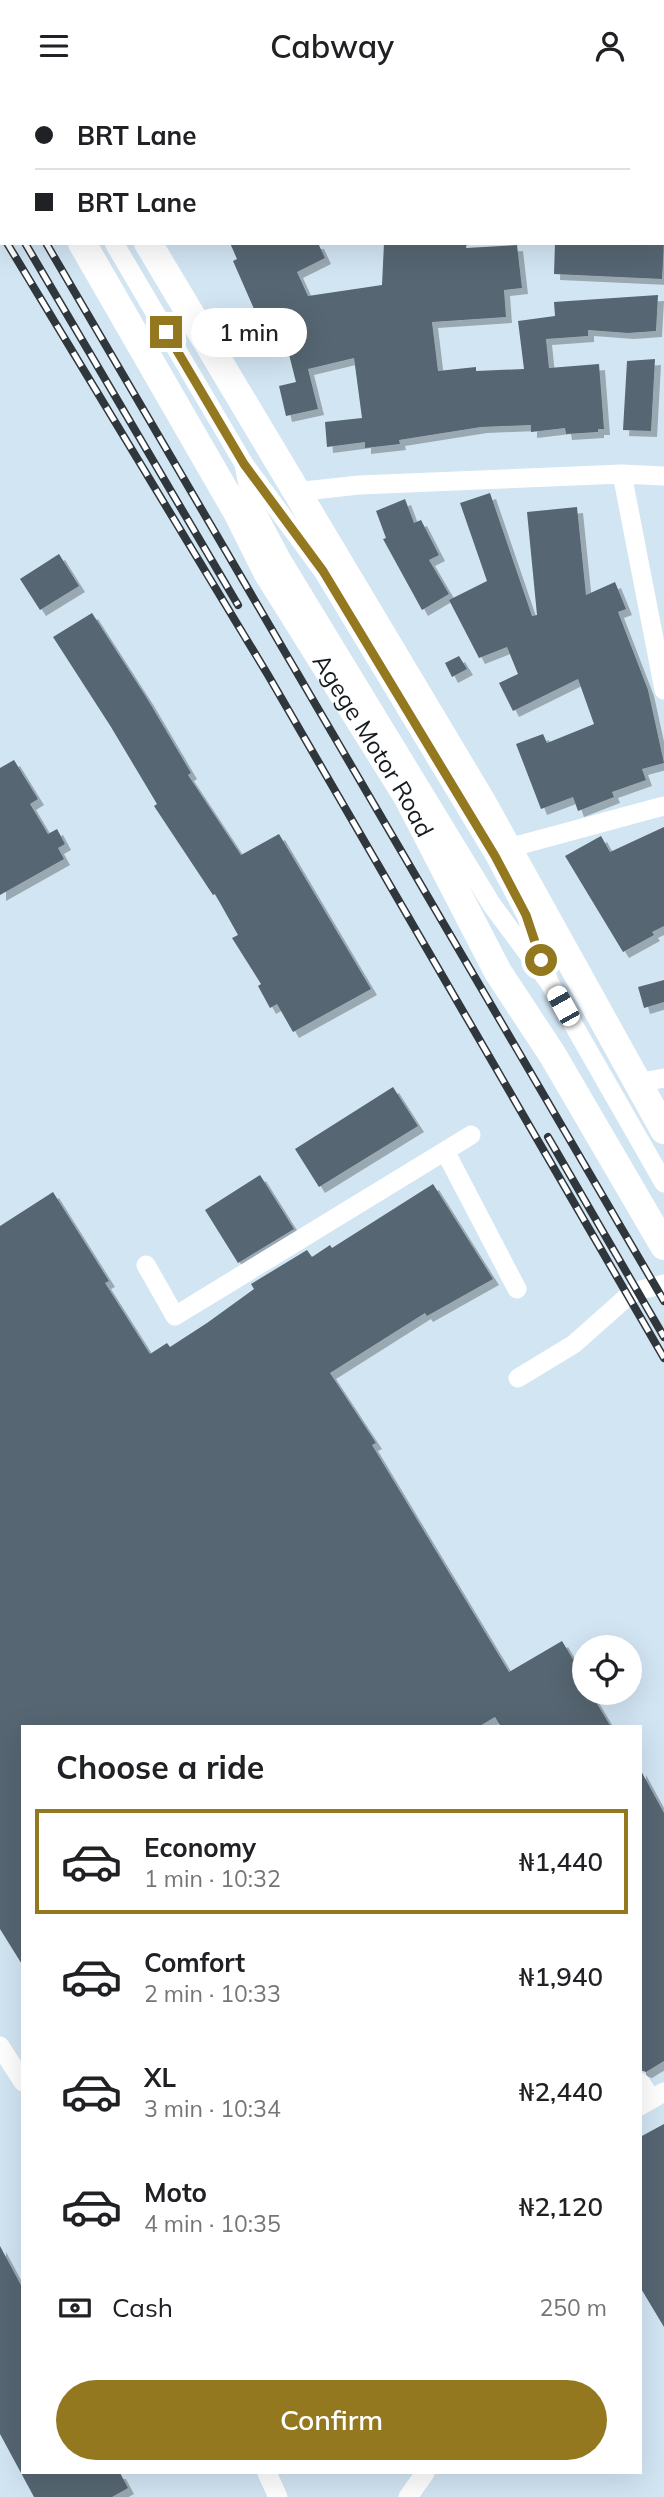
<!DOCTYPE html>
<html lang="en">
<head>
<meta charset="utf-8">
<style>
	:root { --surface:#fff; --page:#f6f6f6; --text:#202124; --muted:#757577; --line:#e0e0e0; --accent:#94781f }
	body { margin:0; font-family:Mulish,sans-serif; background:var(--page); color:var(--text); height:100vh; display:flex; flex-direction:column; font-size:26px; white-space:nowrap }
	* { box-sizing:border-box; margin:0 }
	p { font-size:23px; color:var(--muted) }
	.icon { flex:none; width:38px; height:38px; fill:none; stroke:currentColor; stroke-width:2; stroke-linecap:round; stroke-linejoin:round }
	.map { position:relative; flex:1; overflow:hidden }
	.drawer { position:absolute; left:21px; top:1634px; width:621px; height:749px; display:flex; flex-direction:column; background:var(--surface); border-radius:0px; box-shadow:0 7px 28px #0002 }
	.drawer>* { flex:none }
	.banner { position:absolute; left:0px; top:0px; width:665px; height:154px; box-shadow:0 7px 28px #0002; display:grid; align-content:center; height:154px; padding:0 35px; background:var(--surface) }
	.buttons { position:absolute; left:572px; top:1544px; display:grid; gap:14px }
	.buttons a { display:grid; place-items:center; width:70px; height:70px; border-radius:50%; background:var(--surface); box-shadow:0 7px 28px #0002; font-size:35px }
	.end { position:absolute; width:32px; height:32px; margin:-16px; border:9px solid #94781f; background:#fff; box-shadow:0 0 0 4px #fff }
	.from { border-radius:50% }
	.bubble { position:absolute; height:49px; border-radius:24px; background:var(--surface); box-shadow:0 7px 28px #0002; font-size:23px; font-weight:600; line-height:49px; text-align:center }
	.car { position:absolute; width:21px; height:42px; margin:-21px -10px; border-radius:9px; box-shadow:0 0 5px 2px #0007; background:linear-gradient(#fff 24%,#345 0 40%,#fff 0 76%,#345 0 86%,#fff 0) }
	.banner b { display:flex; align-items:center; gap:24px; height:66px; font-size:26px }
	.banner b+b { border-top:2px solid var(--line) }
	.banner i { width:18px; height:18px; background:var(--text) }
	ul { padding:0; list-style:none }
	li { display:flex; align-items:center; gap:21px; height:105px; margin:0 14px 10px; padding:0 21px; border:4px solid transparent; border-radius:0px }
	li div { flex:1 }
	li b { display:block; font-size:26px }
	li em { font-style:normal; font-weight:600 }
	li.current { border-color:var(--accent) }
	li>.icon { width:63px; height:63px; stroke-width:1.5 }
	h2 { padding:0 35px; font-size:32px; line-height:84px }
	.pay { display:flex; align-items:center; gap:18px; height:77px; padding:0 35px; font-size:26px }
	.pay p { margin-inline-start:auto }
	.primary-button { display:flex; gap:14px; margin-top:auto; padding:14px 35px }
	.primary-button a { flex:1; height:80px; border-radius:42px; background:var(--accent); color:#fff; font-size:28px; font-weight:600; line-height:80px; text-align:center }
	header { display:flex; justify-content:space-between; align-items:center; height:91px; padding:0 35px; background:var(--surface); font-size:32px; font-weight:600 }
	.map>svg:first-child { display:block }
</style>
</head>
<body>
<header><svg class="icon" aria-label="menu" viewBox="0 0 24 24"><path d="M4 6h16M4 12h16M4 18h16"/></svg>Cabway<svg class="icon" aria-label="person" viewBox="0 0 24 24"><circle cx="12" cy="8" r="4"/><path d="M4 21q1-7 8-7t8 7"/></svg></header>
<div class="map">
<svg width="664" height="2406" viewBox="0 0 664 2406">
	<defs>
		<filter id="shadow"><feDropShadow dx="6" dy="6" stdDeviation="0" flood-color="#0004"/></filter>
	</defs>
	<rect width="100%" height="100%" fill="#d2e5f3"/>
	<path fill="#566672" filter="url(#shadow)" d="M230,152H318L325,167L297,181L308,205L382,194L384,152H467L466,157L517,154L522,197L504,199L506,226L432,231L438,280L476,276V280L524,278L518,230L555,225L554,211L658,204L656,240L628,242L588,239V245L546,248L549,277L599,273L604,338H598V341L566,343L565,337L531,341V334L481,336L399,349L400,353L365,357V351L327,356L325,331L362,327L354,267L308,278L318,318L286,325L279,295L296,291L282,236L265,243L233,170L237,168Z
		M555,152H664L662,188L554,183Z
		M655,268L651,340L623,339L627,270Z
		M490,402L532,525L537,524L527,421L577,416L586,504L615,491L626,518L618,521L648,599L664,672L642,678L646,689L612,701L614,706L578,720L573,706L541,718L516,653L543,643L547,652L594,633L578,588L513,620L499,592L518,583L507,556L479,567L449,509L487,490L460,412Z
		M405,408L414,432L421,429L439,464L429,469L449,503L422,519L383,448L386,447L376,420Z
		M59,463L79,495L40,519L20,488Z
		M92,522L148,609L191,682L188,684L241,764L279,743L371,898L293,941L277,913L270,917L258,895L261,893L232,847L238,844L215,803L213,804L154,715L157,713L111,636L53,546Z
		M459,565L467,578L452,586L445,572Z
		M14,669L38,708L30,713L48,743L57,738L65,753L58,757L64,768L0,804V677Z
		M664,736V835L652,841L654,844L623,861L565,765L601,745L610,761Z
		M664,889V911L644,917L638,896Z
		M393,996L418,1035L319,1096L295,1058Z
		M260,1084L294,1138L238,1172L205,1119Z
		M433,1093L493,1188L427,1225L425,1222L330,1282L376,1352L372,1354L509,1581L562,1550L579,1578L584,1601H590L611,1636H501L495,1626L478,1636H23V1875L0,1838V1135L53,1101L109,1190L105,1192L150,1263L167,1252L170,1256L207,1232L254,1198L251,1193L307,1159L312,1166L330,1154L332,1157Z
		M640,1678L664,1722V1970L646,1981L640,1979Z
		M664,2033V2236L640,2196V2046Z
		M0,2155L23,2198V2382H120L128,2397L112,2406H34L0,2343Z"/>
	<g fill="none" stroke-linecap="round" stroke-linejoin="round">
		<path stroke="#fff" stroke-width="19" d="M24,0L25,2
			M163,0L172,2
			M135,2L139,0
			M555,2V0
			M663,98H664
			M114,152L244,373L323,480L495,765L526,824L549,891
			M244,374L252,413L282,469L492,814L549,891L664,1092
			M622,383L664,599
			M295,401L359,394L622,383L664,385
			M505,758L664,715
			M636,992L664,987
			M445,1060L471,1044
			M146,1174L175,1225L445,1060L517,1198
			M518,1287L574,1253L628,1205L637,1200L664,1193
			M0,1955L23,1991
			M640,1991L652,2008
			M640,2015L664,2001
			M267,2382L278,2406
			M408,2406L425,2382"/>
		<g stroke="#fff" stroke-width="28">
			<path d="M58,0L59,2"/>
			<path d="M0,7L2,10"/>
			<path id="s1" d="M82,152L237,421L267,481L407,705L498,881L552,963L664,1155"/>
			<path d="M148,152L482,711L664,1039"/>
		</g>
		<defs>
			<path id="rail" d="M0,74L2,77
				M0,109L2,112
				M7,152L268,584L664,1267
				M25,152L238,514
				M46,152L664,1210
				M548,1046L664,1246"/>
		</defs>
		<use href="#rail" stroke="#2f373d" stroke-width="8"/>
		<use href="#rail" stroke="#fff" stroke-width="5" stroke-dasharray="16" stroke-linecap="butt"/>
	</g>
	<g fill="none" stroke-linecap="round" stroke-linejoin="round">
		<path stroke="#94781f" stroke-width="9" d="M166,241L244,373L323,480L495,765L526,824L541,869"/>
	</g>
	<g text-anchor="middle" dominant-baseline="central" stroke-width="7" stroke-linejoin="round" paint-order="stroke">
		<g font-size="24" fill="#141b1f" stroke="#fff">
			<text stroke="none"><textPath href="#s1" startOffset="581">Agege Motor Road</textPath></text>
		</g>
	</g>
</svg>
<div class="buttons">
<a><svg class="icon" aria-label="locate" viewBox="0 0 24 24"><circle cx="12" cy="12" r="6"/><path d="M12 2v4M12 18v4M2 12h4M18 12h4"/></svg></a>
</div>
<i class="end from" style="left:541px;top:869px"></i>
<i class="end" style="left:166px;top:241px"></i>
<div class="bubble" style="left:191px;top:217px;width:116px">1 min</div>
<i class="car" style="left:563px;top:915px;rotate:331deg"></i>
<div class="banner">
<b><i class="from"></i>BRT Lane</b>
<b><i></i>BRT Lane</b>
</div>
<section class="drawer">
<h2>Choose a ride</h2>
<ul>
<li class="current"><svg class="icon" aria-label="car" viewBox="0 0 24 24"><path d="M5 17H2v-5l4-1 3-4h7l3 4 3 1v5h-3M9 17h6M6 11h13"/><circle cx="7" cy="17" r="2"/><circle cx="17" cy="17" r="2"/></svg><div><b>Economy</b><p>1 min · 10:32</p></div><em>₦1,440</em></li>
<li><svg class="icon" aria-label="car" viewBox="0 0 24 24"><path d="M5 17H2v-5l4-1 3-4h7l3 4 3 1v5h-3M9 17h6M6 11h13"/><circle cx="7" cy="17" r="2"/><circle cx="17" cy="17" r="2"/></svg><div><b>Comfort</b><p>2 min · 10:33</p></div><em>₦1,940</em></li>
<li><svg class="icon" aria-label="car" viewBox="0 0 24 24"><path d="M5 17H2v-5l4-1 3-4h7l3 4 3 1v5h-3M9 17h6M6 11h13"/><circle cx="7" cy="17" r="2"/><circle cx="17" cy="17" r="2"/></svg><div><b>XL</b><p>3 min · 10:34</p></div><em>₦2,440</em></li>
<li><svg class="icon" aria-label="car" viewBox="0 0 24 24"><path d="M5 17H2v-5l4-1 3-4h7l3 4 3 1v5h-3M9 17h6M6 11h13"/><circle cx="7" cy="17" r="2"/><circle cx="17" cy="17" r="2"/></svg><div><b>Moto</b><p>4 min · 10:35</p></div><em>₦2,120</em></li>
</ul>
<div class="pay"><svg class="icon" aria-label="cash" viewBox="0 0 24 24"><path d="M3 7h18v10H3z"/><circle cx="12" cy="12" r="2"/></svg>Cash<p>250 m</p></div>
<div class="primary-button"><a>Confirm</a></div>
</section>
</div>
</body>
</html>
